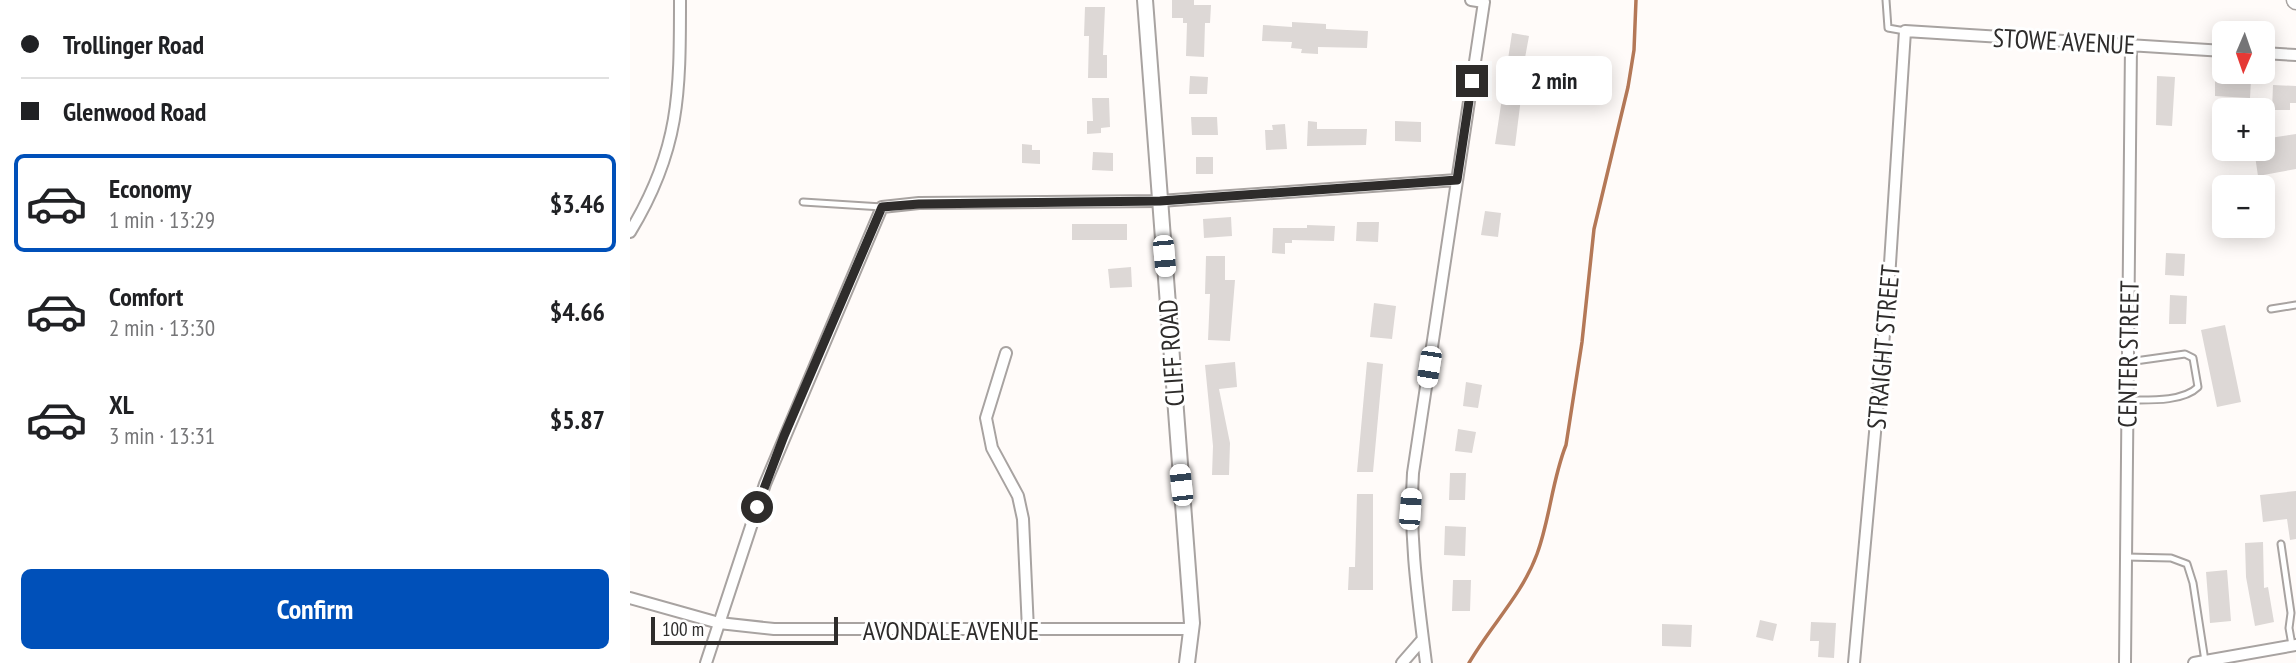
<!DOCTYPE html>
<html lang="en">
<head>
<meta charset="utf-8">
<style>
	:root { --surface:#fff; --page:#f2f2f2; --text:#202124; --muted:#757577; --line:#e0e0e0; --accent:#0050b9 }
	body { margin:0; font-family:"PT Sans Narrow",sans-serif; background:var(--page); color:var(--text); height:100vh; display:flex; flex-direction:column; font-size:26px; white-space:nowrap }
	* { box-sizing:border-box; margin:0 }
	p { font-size:23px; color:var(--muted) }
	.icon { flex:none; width:38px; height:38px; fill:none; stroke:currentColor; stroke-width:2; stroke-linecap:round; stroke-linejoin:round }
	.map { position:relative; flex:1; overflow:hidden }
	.sheet { display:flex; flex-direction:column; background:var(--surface); width:630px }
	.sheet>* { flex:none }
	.banner { display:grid; align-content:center; height:154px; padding:0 21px; background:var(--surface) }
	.needle { width:46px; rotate:182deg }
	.tools { position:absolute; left:1582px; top:21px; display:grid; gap:14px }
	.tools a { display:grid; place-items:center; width:63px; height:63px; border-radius:10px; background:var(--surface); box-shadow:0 4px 18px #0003; font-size:35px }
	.scale { position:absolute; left:21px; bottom:18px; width:187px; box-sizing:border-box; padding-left:7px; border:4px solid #2e2c2b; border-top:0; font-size:19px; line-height:24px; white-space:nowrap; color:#2e2c2b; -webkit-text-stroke:5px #fff; paint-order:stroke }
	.end { position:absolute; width:32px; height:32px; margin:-16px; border:9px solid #2e2c2b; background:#fff; box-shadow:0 0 0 4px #fff }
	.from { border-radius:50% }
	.bubble { position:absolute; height:49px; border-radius:10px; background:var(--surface); box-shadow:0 4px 18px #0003; font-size:23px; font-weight:600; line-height:49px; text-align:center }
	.car { position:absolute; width:21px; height:42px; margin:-21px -10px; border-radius:9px; box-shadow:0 0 5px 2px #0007; background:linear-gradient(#fff 24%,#345 0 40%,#fff 0 76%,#345 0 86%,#fff 0) }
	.banner b { display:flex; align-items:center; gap:24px; height:66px; font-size:26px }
	.banner b+b { border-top:2px solid var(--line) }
	.banner i { width:18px; height:18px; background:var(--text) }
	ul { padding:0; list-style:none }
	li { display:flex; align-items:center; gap:21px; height:98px; margin:0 14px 10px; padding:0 7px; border:4px solid transparent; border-radius:10px }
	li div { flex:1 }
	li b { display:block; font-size:26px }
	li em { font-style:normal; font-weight:600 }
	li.on { border-color:var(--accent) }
	li>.icon { width:63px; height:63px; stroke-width:1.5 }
	.action { display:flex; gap:14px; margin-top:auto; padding:14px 21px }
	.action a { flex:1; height:80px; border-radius:10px; background:var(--accent); color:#fff; font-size:28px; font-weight:600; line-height:80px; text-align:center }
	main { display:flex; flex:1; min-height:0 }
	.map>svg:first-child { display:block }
</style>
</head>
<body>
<main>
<section class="sheet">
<div class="banner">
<b><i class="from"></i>Trollinger Road</b>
<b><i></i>Glenwood Road</b>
</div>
<ul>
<li class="on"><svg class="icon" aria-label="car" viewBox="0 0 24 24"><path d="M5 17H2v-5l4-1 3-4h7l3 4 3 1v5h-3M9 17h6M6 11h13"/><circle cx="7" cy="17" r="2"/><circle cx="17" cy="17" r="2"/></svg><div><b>Economy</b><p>1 min · 13:29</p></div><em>$3.46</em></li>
<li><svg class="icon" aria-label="car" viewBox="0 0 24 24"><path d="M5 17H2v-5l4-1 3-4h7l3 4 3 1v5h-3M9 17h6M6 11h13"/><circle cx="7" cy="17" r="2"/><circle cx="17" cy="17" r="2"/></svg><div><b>Comfort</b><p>2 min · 13:30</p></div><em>$4.66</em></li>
<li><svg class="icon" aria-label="car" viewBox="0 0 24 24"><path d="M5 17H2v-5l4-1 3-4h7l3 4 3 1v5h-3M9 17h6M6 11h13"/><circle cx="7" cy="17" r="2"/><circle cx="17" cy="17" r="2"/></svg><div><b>XL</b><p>3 min · 13:31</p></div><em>$5.87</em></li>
</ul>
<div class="action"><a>Confirm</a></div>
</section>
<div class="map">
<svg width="1666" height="663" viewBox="0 0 1666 663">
	<rect width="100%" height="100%" fill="#fffbf9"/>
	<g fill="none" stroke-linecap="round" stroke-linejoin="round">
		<path stroke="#b47857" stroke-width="3.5" d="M839,663C861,625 892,595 907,554C920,519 922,480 936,445L952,342L964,229L998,87L1004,50L1006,0"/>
	</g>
	<path fill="#ddd8d6" d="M542,0H564V5H581L580,23H575L574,57L556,56L557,23H553V18H542Z
		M455,7H475L473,55H477V78H458L459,36H454Z
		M662,22L696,24V29L738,31L737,48L688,47V54L671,53L672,49L661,48L662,42L632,41L633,25L662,27Z
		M882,33L899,36L892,74H894L885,146L865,144Z
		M560,76L578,77L577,94H559Z
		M1527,76L1545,77L1542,126L1526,125Z
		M1585,78L1621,80L1620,98L1585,96Z
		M1643,85L1666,86V103H1660V110H1642Z
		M462,98H479L480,127L471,128V133L457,134V121H463Z
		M561,117H587L588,135H562Z
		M678,121L687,122V129H737L736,145L677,146Z
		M765,121L791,122V142L765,141Z
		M655,124L657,149L636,150L635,130H643L642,125Z
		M1666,134V169L1628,176L1624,149H1633V139Z
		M392,144L402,145V150H410V164L392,163Z
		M463,152L483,153V171L462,170Z
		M566,157H583V174H566Z
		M855,211L871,213L868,237L851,235Z
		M601,217L602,236L574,238L573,219Z
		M727,222H749L748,242L726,241Z
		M442,224H497V240H442Z
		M677,225L705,226L704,241L662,240V243H655V254L642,253L643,228H677Z
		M1536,253L1555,254L1554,276L1535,275Z
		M576,256H595V280H605L600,341L578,340L580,294H575Z
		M501,267L502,287L480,288L478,269Z
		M1540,295L1557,296L1556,324H1539Z
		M744,303L766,306L762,339L740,337Z
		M1595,325L1611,402L1587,407L1571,330Z
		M605,362L607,387L589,389L600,443L599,475H582L583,446L575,365Z
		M737,362L753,364L743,472H727Z
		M836,382L852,385L848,408L833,406Z
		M828,429L846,432L842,453L825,451Z
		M820,473H836L835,500H819Z
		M1666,491V539L1660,540L1657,519L1633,522L1630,495Z
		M727,494H743V590H718L719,567H725Z
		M815,526L836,527L835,556L814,555Z
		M1633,542L1634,588L1638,587L1644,622L1625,626L1616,577L1615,543Z
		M1597,570L1601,621L1580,623L1576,572Z
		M823,580H841L840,611H822Z
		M1130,620L1147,624L1143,641L1126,637Z
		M1181,622L1206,623L1204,658L1188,657L1189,641H1180Z
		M1032,624L1062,625L1061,647L1032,646Z"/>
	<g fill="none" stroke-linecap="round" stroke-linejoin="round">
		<defs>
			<path id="service" d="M1256,0L1258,28L1275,31
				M173,202L252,207
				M1641,309L1666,305
				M1498,400C1518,400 1553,402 1568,387L1563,358L1555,354L1498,362
				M1651,544L1661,613L1659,628L1662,645
				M1496,557L1541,558L1557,564L1563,583L1575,661"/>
			<path id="minor" d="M1633,53L1666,55
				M0,232C50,150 50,93 50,0
				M376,353L356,418L362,448L388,496L393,519L398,630
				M0,598L89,623L144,629H562
				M76,663L135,484L252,207L289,203L530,201L827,180
				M772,663L793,639
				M796,663C788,599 779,538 783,473L854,2L841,0
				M1224,663L1259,279L1275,31L1594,51
				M1495,663L1501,45
				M1564,663L1666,645"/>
			<path id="tertiary" d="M515,0L562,623L557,663"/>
			<path id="secondary" d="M1665,0L1666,1"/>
		</defs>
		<use href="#service" stroke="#a8a3a1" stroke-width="9"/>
		<use href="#minor" stroke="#a8a3a1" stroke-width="14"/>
		<use href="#tertiary" stroke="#a8a3a1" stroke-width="18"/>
		<use href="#secondary" stroke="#a8a3a1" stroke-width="19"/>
		<use href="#service" stroke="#fff" stroke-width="5"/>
		<use href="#minor" stroke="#fff" stroke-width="10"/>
		<use href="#tertiary" stroke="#fff" stroke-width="14"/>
		<use href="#secondary" stroke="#fff" stroke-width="16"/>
	</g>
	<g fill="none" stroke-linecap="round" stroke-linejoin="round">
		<path stroke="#2e2c2b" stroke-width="9" d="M127,507L154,436L252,207L289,204L530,201L827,180L842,81"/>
	</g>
	<g text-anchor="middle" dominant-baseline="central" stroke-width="6" stroke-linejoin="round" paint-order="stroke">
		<g font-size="26" fill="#2e2c2b" stroke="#fff">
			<text transform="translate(1434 41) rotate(3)">STOWE AVENUE</text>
			<text transform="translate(1253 347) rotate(-85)">STRAIGHT STREET</text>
			<text transform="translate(541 353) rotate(-94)">CLIFF ROAD</text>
			<text transform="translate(1498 354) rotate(-89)">CENTER STREET</text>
			<text x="321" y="630">AVONDALE AVENUE</text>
		</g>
	</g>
</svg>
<div class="tools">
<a><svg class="needle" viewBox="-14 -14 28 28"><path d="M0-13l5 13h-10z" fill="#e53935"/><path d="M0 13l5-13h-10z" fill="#757577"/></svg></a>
<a>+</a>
<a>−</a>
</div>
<div class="scale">100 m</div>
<i class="end from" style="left:127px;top:507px"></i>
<i class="end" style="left:842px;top:81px"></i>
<div class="bubble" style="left:866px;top:56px;width:116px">2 min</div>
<i class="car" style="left:534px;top:256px;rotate:175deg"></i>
<i class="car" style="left:799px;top:367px;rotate:189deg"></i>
<i class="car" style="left:551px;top:485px;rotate:354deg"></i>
<i class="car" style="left:780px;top:509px;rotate:4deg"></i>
</div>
</main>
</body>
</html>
